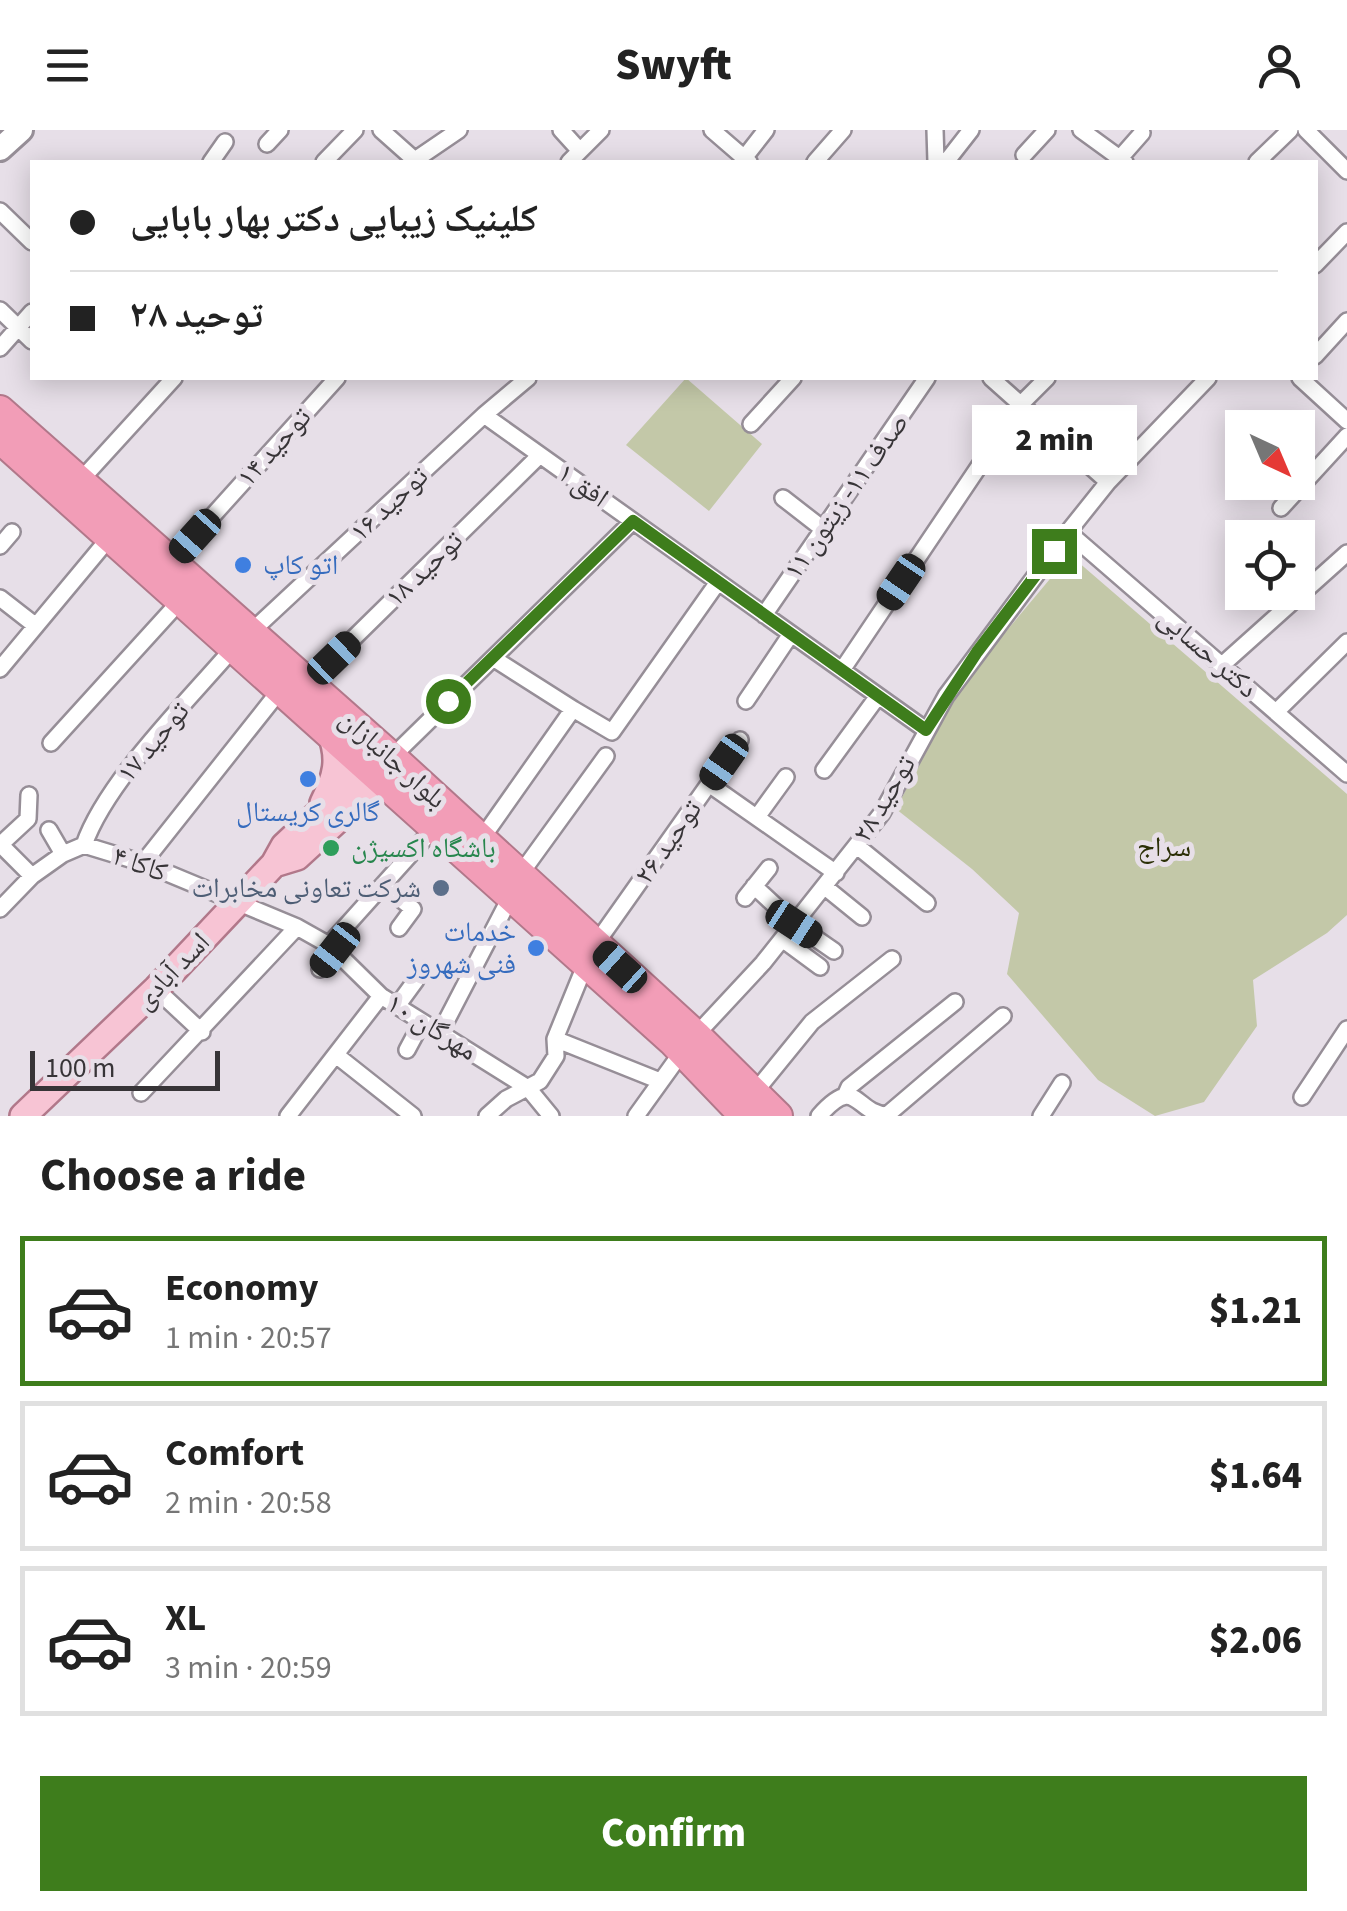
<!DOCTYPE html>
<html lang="en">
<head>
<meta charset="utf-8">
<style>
	:root { --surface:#fff; --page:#f6f6f6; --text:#222; --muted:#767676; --line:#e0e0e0; --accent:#3e7d1c }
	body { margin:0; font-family:"Source Sans 3","Noto Naskh Arabic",sans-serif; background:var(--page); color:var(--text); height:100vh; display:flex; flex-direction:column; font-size:38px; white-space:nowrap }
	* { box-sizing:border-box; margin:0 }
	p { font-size:32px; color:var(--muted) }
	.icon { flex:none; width:55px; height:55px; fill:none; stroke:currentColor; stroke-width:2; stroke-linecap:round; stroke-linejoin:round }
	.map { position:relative; height:986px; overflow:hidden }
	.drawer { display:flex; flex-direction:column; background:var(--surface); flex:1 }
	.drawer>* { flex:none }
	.guide { position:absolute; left:30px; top:30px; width:1288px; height:220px; border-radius:0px; box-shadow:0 5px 25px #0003; display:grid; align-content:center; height:220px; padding:0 40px; background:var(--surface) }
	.needle { width:65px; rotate:136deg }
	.fabs { position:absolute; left:1225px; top:280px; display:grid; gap:20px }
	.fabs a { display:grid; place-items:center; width:90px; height:90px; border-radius:0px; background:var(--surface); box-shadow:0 5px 25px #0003; font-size:50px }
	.scale { position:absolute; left:30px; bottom:25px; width:190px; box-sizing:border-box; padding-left:10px; border:5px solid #373437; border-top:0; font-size:28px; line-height:35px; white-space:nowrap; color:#373437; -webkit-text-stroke:8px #e7dfe8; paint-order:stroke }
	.end { position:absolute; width:45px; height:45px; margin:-22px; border:12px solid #3e7d1c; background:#fff; box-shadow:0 0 0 5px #fff }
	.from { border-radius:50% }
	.bubble { position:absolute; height:70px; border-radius:0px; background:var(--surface); box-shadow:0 5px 25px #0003; font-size:32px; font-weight:800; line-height:70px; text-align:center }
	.car { position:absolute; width:30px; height:60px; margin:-30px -15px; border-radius:12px; box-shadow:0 0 8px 2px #0007; background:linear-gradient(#222 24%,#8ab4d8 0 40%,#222 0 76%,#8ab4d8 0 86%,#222 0) }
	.guide b { display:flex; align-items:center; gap:35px; height:95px; font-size:38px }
	.guide b+b { border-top:2px solid var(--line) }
	.guide i { width:25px; height:25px; background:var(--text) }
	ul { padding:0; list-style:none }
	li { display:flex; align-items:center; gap:30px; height:150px; margin:0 20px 15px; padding:0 20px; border:5px solid var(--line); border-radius:0px }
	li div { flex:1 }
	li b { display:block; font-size:38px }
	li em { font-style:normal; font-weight:800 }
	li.selected { border-color:var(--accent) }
	li>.icon { width:90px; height:90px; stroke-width:1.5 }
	h2 { padding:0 40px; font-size:45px; line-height:120px }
	.action { display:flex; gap:20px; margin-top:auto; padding:20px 40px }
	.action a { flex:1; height:115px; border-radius:0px; background:var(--accent); color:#fff; font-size:40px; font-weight:800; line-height:115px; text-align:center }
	header { display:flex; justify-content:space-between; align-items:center; height:130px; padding:0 40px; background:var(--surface); font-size:45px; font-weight:800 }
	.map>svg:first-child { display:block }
</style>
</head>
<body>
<header><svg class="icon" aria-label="menu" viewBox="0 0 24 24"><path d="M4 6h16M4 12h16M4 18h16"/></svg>Swyft<svg class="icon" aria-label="person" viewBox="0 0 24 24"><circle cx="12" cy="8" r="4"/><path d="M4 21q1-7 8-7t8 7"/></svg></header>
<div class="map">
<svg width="1347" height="986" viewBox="0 0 1347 986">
	<rect width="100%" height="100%" fill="#e7dfe8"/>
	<path fill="#c3c8a8" d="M686,248L762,314L709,381L626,315Z
		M1070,425L1347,664V785L1327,803L1253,850L1257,896L1204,972L1155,986L1098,950L1007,844L1019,783L972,739L896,679L958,559Z"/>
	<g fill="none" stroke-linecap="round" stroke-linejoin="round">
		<defs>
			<path id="street" d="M381,0L417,32
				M561,0L580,21
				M712,0L749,32
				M935,0L936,32
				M1081,0L1125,32
				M1306,0L1347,41
				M267,14L280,0
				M1024,25L1047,0
				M1120,28L1142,3
				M415,30L459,0
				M211,32L225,12
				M324,32L355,0
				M569,32L601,0
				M741,32L766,0
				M815,32L843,0
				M946,32L971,0
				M1257,32L1290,0
				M0,81L32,112
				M1315,135L1347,102
				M0,180L32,211
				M0,218L32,182
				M1315,226L1347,191
				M991,248L1108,352
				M1300,248L1347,291
				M484,285L926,600
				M751,294L793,248
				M80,351L174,248
				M783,368L823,399
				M1281,378L1347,306
				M1068,402L1347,644
				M0,416L12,402
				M171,432L337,248
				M0,468L36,496
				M764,485L927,248
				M251,502L484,285L528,248
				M493,528L573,579
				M1222,535L1347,423
				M0,539L110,407
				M842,540L1021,274L1047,248
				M308,553L540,325
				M746,571L791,504
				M1276,582L1347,512
				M51,613L181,470
				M392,627L633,391
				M824,640L878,566
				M709,654L836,743
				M757,687L786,647
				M49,700L63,724
				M480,711L573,579L612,602L718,452
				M0,714L32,746
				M0,715L28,689L29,665
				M84,715C106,651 189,570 234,517
				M857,716L927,773
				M143,733L281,559
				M519,746L606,626
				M383,755L413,779L399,798
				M754,756L795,794L834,821
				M825,757L862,787
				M745,768L769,738
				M0,779L32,746L63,724L84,715L143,733L297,797L329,815L381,866L528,958L551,986
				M782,809L820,837
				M329,815L435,697
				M595,815L740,610
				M320,839L335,821
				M156,859L202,902
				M397,876L416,850
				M440,903L511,766
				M696,905L763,833L882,683L946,566L1068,402L1108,352L1208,248
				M555,909L660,951
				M407,920L422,892
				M336,925L413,986
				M755,962L812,892L892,829
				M141,963L297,797
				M845,966L849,957L955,872
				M1302,967L1347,899
				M288,986L381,866
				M487,986L506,969L540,951L556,926L555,909L586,833
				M636,986L682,922
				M819,986C857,943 854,983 887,985L1003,886
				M1041,986L1062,953"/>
			<path id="secondary" d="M0,19L21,0"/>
			<path id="primary" d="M323,673C336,647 341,629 330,602
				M274,734L297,727L382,649L388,635
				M23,986L156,859L274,734L284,716L368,637L384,630"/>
			<path id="highway" d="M0,280L392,627L696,905L778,986
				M0,309L672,911L744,986"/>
		</defs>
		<use href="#street" stroke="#968e97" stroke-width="20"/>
		<use href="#secondary" stroke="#968e97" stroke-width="28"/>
		<use href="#primary" stroke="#b1788a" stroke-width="30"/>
		<use href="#highway" stroke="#b1788a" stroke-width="32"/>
		<use href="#street" stroke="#fff" stroke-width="15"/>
		<use href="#secondary" stroke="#fff" stroke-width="22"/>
		<use href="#primary" stroke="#f7c4d4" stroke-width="25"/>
		<use href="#highway" stroke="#f29db7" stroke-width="28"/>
	</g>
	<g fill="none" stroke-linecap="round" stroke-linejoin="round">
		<path stroke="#3e7d1c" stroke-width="12" d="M448,571L633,391L926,600L977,522L1054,421"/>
	</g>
	<g fill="#3f7fe0" stroke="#e7dfe8" stroke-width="4">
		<circle cx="243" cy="435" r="10"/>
		<circle cx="308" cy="649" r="10"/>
		<circle cx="536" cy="818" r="10"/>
	</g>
	<circle fill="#2e9e5b" stroke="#e7dfe8" stroke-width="4" cx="331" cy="718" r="10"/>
	<circle fill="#5c6f8a" stroke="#e7dfe8" stroke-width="4" cx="441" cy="758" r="10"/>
	<g text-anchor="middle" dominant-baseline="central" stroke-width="10" stroke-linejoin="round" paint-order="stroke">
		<g font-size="28" fill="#373437" stroke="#e7dfe8">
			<text transform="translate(274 317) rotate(-48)">توحید ۱۴</text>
			<text transform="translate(583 355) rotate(35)">افق ۱</text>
			<text transform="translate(846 366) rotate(-55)">صدف ۱۱- زیتون ۱۱</text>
			<text transform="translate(389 374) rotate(-43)">توحید ۱۶</text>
			<text transform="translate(424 439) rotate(-44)">توحید ۱۸</text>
			<text transform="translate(1208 523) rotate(41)">دکتر حسابی</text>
			<text transform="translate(153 612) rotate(-50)">توحید ۱۷</text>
			<text transform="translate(393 629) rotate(42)">بلوار جانبازان</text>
			<text transform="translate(884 669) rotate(-59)">توحید ۲۸</text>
			<text transform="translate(668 712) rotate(-55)">توحید ۲۶</text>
			<text transform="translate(140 734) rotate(20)">کاکا ۴</text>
			<text transform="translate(172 841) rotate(-46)">اسد آبادی</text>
			<text transform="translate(432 897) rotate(32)">مهرگان ۱۰</text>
		</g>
		<g font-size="28" fill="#366cbe" stroke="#e7dfe8" text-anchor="start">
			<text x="263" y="435">اتو کاپ</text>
			<text x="308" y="682" text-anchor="middle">گالری کریستال</text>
			<text x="516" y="802" text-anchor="end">خدمات<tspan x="516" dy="32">فنی شهروز</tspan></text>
		</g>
		<g font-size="28" fill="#2b2f06" stroke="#e7dfe8">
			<text x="1164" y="717">سراج</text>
		</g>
		<g font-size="28" fill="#27864d" stroke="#e7dfe8" text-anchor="start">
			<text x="351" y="718">باشگاه اکسیژن</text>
		</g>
		<g font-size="28" fill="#4e5e75" stroke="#e7dfe8" text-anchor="end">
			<text x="421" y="758">شرکت تعاونی مخابرات</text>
		</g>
	</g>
</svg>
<div class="fabs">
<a><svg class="needle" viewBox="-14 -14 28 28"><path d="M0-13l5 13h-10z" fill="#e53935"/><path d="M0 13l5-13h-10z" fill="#767676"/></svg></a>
<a><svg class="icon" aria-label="locate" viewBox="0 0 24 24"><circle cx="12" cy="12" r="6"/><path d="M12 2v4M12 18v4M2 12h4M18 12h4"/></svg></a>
</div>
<div class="scale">100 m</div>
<i class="end from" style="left:448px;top:571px"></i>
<i class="end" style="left:1054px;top:421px"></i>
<div class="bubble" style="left:972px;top:275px;width:165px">2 min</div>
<i class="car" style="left:195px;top:406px;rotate:222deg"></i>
<i class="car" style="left:901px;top:452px;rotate:214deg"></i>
<i class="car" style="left:334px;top:528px;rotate:46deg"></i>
<i class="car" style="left:724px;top:632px;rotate:215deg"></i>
<i class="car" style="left:794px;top:794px;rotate:123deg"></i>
<i class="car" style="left:335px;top:820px;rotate:218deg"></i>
<i class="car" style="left:620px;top:837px;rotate:312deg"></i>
<div class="guide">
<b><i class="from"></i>کلینیک زیبایی دکتر بهار بابایی</b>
<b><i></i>توحید ۲۸</b>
</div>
</div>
<section class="drawer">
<h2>Choose a ride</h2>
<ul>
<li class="selected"><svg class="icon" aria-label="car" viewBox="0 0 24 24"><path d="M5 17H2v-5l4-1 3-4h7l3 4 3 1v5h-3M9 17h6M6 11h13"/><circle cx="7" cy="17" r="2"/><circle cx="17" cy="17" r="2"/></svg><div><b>Economy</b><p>1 min · 20:57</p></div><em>$1.21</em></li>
<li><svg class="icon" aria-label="car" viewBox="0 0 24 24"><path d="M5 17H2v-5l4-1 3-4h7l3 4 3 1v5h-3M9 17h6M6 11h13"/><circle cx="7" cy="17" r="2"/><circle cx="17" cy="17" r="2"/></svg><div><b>Comfort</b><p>2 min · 20:58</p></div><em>$1.64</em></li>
<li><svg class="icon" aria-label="car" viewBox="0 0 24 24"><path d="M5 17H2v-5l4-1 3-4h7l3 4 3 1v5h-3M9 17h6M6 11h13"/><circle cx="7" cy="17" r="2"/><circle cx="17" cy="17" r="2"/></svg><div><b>XL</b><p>3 min · 20:59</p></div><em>$2.06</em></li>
</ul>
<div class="action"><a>Confirm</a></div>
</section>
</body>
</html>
